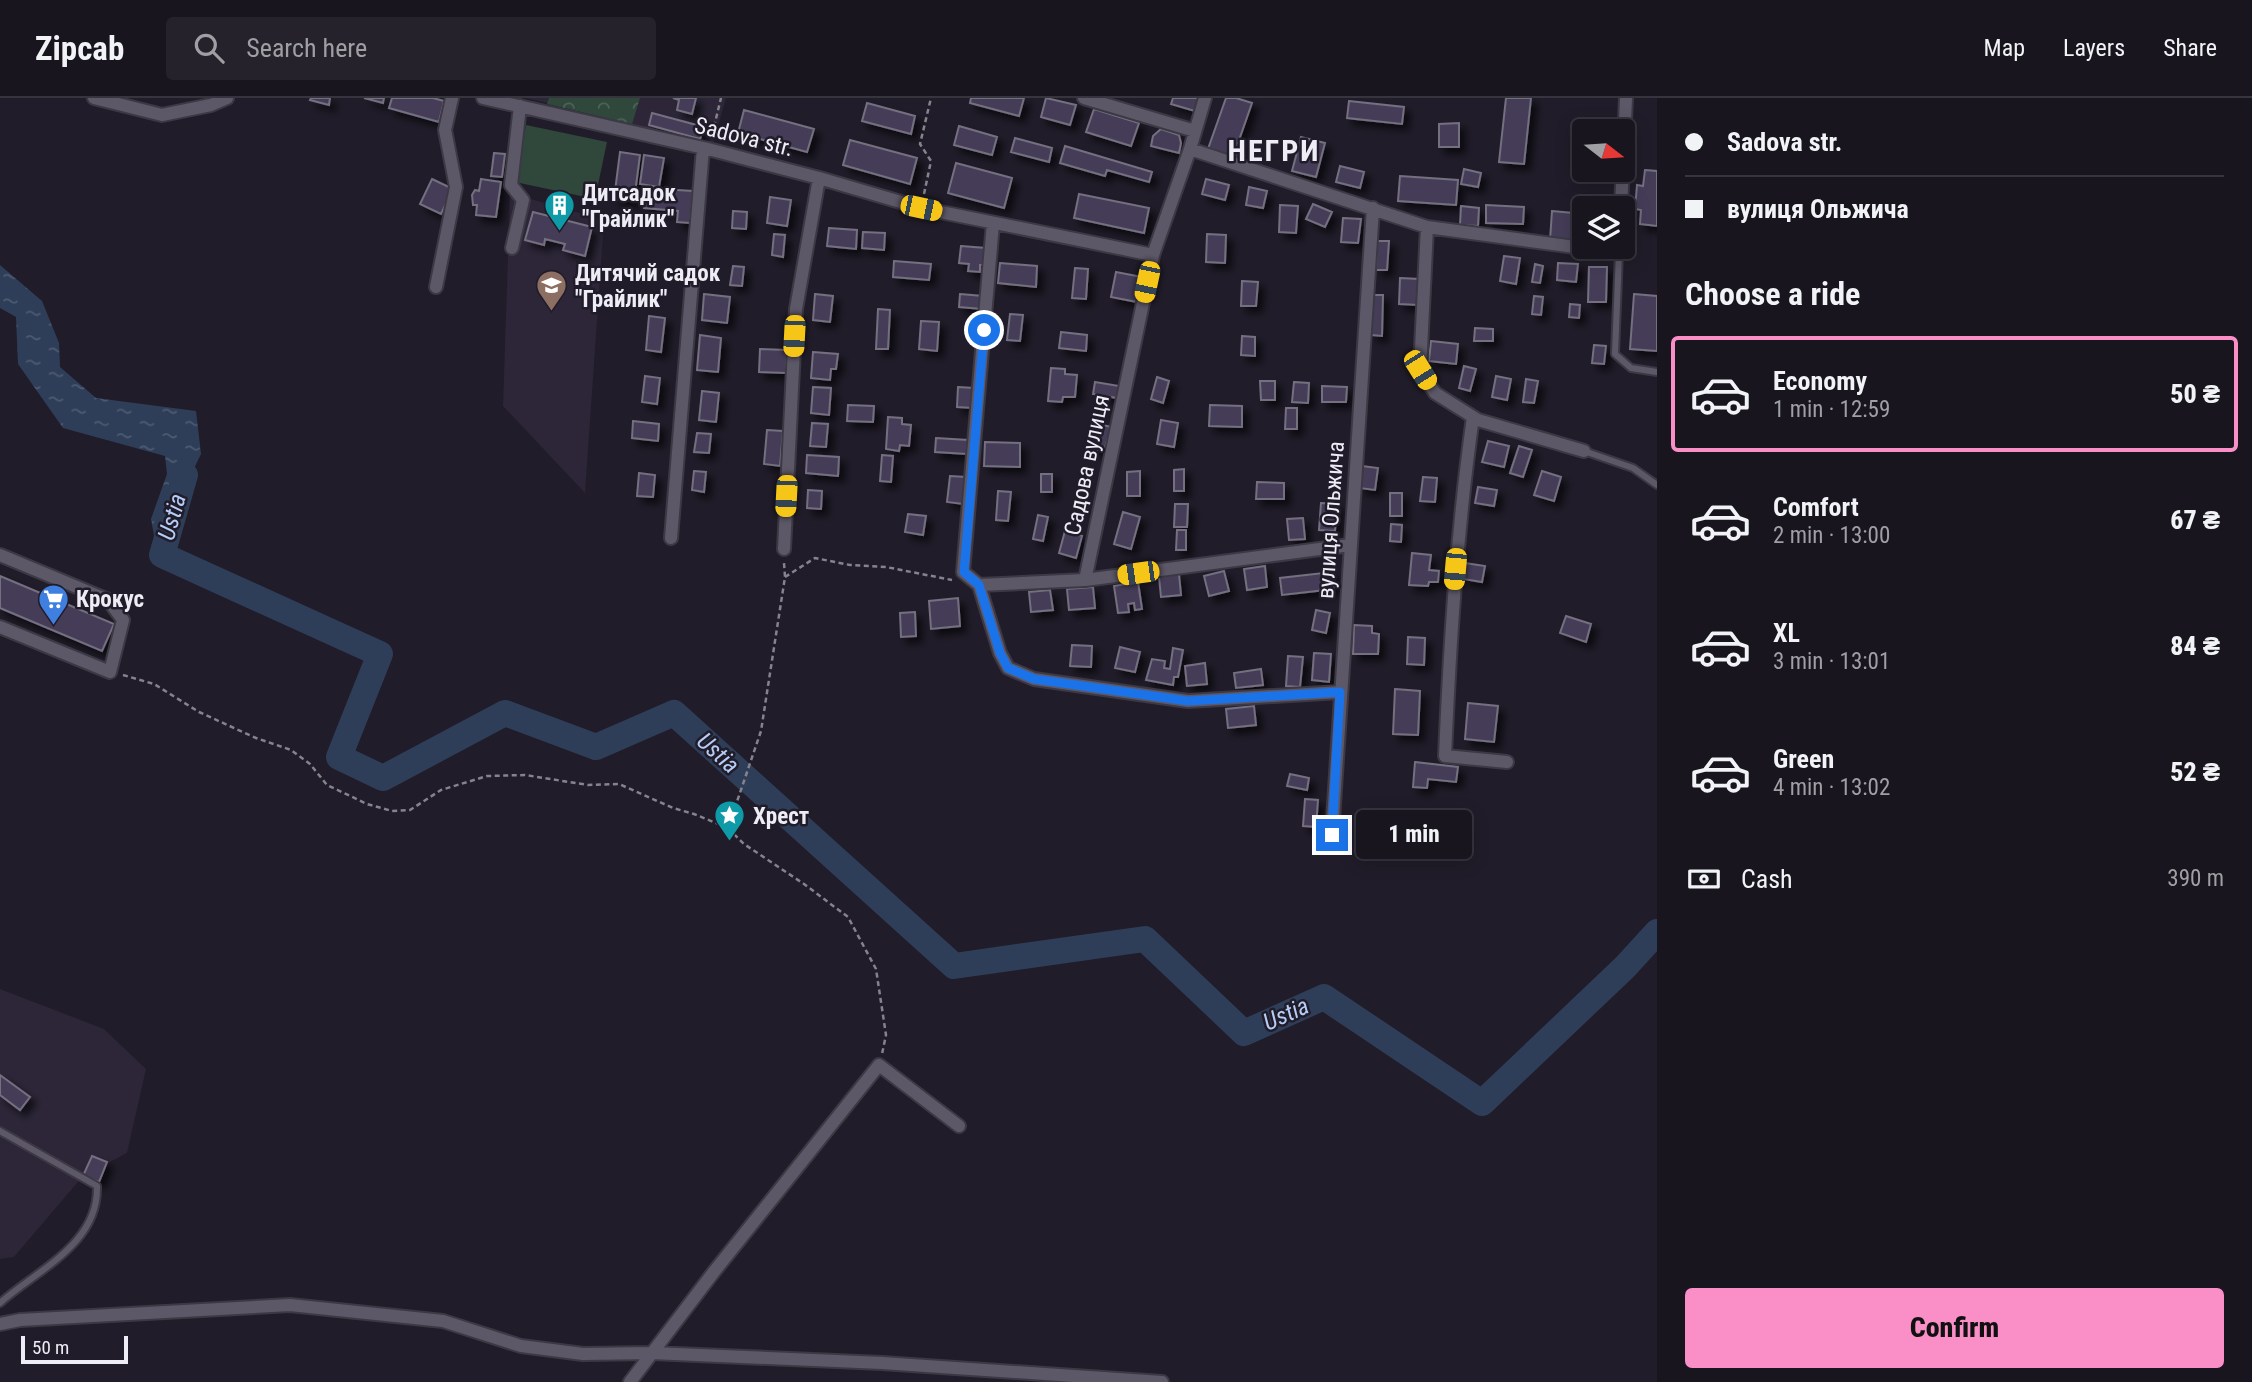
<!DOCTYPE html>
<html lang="en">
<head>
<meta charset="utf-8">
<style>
	:root { --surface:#18151f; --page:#25222c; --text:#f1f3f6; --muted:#9f9fa4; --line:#36343d; --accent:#fa8fc8 }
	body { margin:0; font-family:"Roboto Condensed",sans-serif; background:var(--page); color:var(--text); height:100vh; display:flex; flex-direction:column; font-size:26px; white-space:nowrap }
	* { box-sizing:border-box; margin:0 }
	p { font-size:23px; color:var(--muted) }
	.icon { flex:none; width:38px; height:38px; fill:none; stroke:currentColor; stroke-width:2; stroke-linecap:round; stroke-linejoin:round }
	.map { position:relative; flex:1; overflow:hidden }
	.drawer { display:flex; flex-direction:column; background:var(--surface); width:595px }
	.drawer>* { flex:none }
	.banner { display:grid; align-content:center; height:154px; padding:0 28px; background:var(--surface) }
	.needle { width:46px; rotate:107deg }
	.fabs { position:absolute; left:1572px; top:21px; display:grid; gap:14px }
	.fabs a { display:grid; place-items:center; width:63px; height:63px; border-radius:7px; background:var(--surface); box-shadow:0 4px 18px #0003,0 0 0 2px var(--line); font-size:35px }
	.scale { position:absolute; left:21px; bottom:18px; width:107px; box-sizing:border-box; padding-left:7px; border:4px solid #eeecf5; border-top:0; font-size:19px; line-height:24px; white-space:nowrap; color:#eeecf5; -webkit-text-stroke:5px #201c29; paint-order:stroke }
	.end { position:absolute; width:32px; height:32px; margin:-16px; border:9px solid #1a73e8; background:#fff; box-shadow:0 0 0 4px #fff }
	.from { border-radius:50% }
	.bubble { position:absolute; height:49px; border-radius:7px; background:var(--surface); box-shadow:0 4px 18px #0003,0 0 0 2px var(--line); font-size:23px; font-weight:800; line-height:49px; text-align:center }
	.car { position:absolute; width:21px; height:42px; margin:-21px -10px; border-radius:9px; box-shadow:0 0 5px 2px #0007; background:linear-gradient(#f5c518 24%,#345 0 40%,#f5c518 0 76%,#345 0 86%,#f5c518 0) }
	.banner b { display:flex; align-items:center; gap:24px; height:66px; font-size:26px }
	.banner b+b { border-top:2px solid var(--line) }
	.banner i { width:18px; height:18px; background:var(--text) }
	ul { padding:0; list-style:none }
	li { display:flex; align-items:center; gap:21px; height:116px; margin:0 14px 10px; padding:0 14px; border:4px solid transparent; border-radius:7px }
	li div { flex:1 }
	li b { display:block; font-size:26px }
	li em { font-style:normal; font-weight:800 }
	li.selected { border-color:var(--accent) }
	li>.icon { width:63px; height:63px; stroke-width:1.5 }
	h2 { padding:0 28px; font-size:32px; line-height:84px }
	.pay { display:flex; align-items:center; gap:18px; height:77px; padding:0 28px; font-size:26px }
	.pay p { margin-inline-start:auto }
	.cta { display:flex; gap:14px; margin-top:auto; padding:14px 28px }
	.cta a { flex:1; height:80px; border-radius:7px; background:var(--accent); color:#111; font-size:28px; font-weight:800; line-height:80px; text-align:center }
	header { display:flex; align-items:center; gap:42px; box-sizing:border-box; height:98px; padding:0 35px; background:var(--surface); border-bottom:2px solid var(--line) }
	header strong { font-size:33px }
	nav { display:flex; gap:38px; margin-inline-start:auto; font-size:24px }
	.search { width:490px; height:63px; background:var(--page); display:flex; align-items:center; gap:18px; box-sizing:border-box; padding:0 24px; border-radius:7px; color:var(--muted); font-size:26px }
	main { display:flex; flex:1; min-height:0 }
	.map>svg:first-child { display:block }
</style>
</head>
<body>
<header>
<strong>Zipcab</strong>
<div class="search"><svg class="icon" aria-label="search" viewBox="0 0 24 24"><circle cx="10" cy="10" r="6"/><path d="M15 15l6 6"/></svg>Search here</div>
<nav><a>Map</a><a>Layers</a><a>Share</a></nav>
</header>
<main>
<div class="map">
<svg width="1657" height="1284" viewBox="0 0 1657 1284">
	<defs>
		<pattern id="park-crowns" width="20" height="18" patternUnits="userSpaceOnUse" patternTransform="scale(1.75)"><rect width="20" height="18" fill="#30473b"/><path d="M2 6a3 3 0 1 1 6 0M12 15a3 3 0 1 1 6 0" fill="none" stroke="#4e6258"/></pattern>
		<pattern id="water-ripples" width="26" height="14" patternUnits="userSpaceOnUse" patternTransform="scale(1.75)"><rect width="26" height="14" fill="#2f3e58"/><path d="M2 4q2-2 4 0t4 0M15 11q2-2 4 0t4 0" fill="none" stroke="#4d5a71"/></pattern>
		<filter id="shadow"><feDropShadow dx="6" dy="6" stdDeviation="3.5" flood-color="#0009"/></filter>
	</defs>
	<rect width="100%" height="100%" fill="#201c29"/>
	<path fill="#2c2638" d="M526,0H726L713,46Z
		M510,95L604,122L585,395L503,308Z
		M0,891L104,931L146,971L127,1055L106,1066L107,1064L91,1058L83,1078L14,1159L0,1161Z"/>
	<path fill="url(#park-crowns)" d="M549,0H640L632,26L547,6Z"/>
	<path fill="#30473b" d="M526,27L607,44L595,101L515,84Z"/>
	<path fill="url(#water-ripples)" d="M0,167L42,203L59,245L60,269L96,300L196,313L201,356L156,448L151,421L167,376L165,358L63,330L18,266L16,219L0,210Z"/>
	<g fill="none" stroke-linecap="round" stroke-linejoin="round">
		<path stroke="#2f3e58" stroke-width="26" d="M185,377L162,457L380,556L339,659L383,680L505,615L596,649L674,615L954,868L1145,841L1244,935L1324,899L1482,1005L1625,869L1657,834"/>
	</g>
	<path fill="#453c59" stroke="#746f7f" stroke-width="2" filter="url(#shadow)" d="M311,0H330L329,7L310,2Z
		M364,0H384L383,5Z
		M392,0H433L444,3L439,24L389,10Z
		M673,0H696L692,16L677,12L679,2Z
		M971,0H1024L1019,18L970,5Z
		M1046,0L1076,7L1070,27L1041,19Z
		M1173,0H1199L1195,13L1171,6Z
		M1226,0H1236L1252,5L1238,45L1245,47L1240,62L1208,51Z
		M1506,0H1531L1524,66L1499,64Z
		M1349,3L1404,9L1402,26L1347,20Z
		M867,5L915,18L911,36L862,23Z
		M1094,11L1139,25L1131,48L1086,34Z
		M744,12L814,31L807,54L738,35Z
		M652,15L704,29L700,41L649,27Z
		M1459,25V49H1439V26Z
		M959,28L997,39L992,57L954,47Z
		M1161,31L1179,37L1181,45L1179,55L1151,48L1153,38Z
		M1301,39L1325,45L1316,79L1292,73Z
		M1015,40L1052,50L1049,64L1011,54Z
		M850,42L917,60L910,86L843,67Z
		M1065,48L1152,74L1149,84L1107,72L1105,78L1060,65Z
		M620,54L640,57L634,103L614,101Z
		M494,55L505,56L502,79L491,78Z
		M644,57L664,60L659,89L640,86Z
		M956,65L1012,80L1004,110L948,95Z
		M1340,68L1364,74L1360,90L1336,84Z
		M1464,71L1481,75L1478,89L1461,86Z
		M1645,72L1657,73V128L1640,126L1641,112L1635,111L1637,87L1643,88Z
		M1400,78L1458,82L1456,107L1398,103Z
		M432,81L453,91L441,116L420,106Z
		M481,81L501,84L496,119L476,117L477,107H473L472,97L475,92L479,93Z
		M1206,81L1229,87L1225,102L1202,96Z
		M1249,89L1267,93L1263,110L1246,107Z
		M645,90L693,93L690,125L677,124L678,113L644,110Z
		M1079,96L1149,110L1144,135L1074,120Z
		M770,99L791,102L787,128L767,125Z
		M1313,106L1332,114L1325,129L1306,121Z
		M1280,107L1298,108L1296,135L1279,134Z
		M1486,107L1524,109L1523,126L1486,125Z
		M1461,108L1479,110L1478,128L1460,127Z
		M733,113L747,114L746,131L732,130Z
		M1552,113L1584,116V145L1550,142Z
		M533,114L592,129L585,158L563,152L565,146L545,141L544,147L525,142Z
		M1343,120L1361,121L1358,145L1341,144Z
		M829,130L857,132L856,151L827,148Z
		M863,134L885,135L884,152L862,150Z
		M774,136L785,137L783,159L772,157Z
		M1207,136L1226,137L1225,165L1206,164Z
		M1377,143H1389L1387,172H1376Z
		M961,148L986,150L985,167H980V174L968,173L969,166L959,165Z
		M1504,158L1520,160L1516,186L1500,183Z
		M894,163L931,166L929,182L893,179Z
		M1000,165L1037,168L1036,189L998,185Z
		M1558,165L1578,166L1576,184L1557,182Z
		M1535,166L1543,168L1540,185L1532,184Z
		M733,168L744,169L742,188L730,187Z
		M1589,169H1607L1606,204H1588Z
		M1075,170L1088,171L1086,201L1072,200Z
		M1116,174L1142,179L1137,204L1111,199Z
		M1400,180L1420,181L1419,207L1399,206Z
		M1242,183L1258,184L1256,208H1241Z
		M704,196L730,199L727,225L702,222Z
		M815,196L833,198L830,224L813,222Z
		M960,196L983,198L982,211L959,209Z
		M1634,196L1657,198V253L1630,251Z
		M1372,197H1383L1382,238L1371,237Z
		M1534,198L1543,199L1541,217L1532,216Z
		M1570,206L1580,207L1579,220L1569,219Z
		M878,211L890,212L888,251H876Z
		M1010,216L1023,217L1020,243L1007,242Z
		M649,218L665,220L661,254L646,252Z
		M921,223L939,224L937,253L919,251Z
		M1475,230L1493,231V243H1474Z
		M1061,234L1087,237L1086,253L1059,250Z
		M700,237L721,240L718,274L697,272Z
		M1242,238L1255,239V258L1241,257Z
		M1431,243L1458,246L1456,266L1429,263Z
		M1594,247L1606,248L1604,266L1592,265Z
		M760,251L787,252L786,275L759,274Z
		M813,254L838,256L836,271H831L830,282L811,280Z
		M1464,268L1476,271L1470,293L1459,290Z
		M1051,270L1065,271V276L1077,277L1075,299H1063L1062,304L1048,303Z
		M645,278L660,280L657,306L642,304Z
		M1496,278L1511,281L1507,302L1492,299Z
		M1157,279L1169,283L1163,305L1151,301Z
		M1526,281L1538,283L1534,305L1523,304Z
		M1260,283H1275V302H1261Z
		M1095,284L1119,288L1117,300L1093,296Z
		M1294,284L1309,285L1308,305L1292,304Z
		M1322,288L1347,289L1346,304H1322Z
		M813,289L831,290L829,317L811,315Z
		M958,289L974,290L973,310L957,309Z
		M702,293L719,295L716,324L699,322Z
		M848,307L874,308L873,324L847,323Z
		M1210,307L1242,308V329L1209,328Z
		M1286,310H1297V331H1285Z
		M888,319L902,320V326L911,327L909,348L900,347L899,353L886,351Z
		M1161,322L1178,325L1174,349L1157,346Z
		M633,323L659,326L658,343L632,340Z
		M812,325L828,326L826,349L810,348Z
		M1095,325L1111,329L1104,353L1088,349Z
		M767,332L783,333L780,368L764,366Z
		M697,335L711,336L709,355L694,354Z
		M936,340L968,342L967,356L935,354Z
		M1488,343L1509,348L1504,369L1482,364Z
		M985,344L1020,345V369L984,368Z
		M1519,348L1532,352L1523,379L1510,375Z
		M807,357L839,359L838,378L806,375Z
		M882,357L893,358L891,384L880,383Z
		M1362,368L1378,370L1375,392L1359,390Z
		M1184,371V393H1174V372Z
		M694,373L706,374L704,394L692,392Z
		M1140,373V398H1127V374Z
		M1542,373L1561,379L1554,403L1534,397Z
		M639,375L655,377L653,399L637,398Z
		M1041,376H1052V394H1041Z
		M950,378L966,379L963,406L947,404Z
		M1423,379L1437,380L1435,404L1420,403Z
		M1257,384L1284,385V401H1256Z
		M1478,389L1497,392L1494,408L1475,405Z
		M808,392L822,393L821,411L807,410Z
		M998,393L1011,394L1008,423L996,422Z
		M1390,395H1402V418H1390Z
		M1321,405L1337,406L1335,433L1319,432Z
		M1175,406H1188L1187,429H1174Z
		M1123,414L1140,419L1131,451L1114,446Z
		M908,416L926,418L923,437L905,434Z
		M1038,417L1048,419L1043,443L1033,441Z
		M1303,420L1305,441L1289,442L1287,421Z
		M1391,426L1402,427L1401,444L1390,443Z
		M1177,432H1186V452H1176Z
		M1065,433L1082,438L1076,460L1059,455Z
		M1412,455L1431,457L1429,472L1439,473L1438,484H1429L1428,488L1409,487Z
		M1465,465L1485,468L1482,484L1463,481Z
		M1265,468L1267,489L1247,492L1244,471Z
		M1224,473L1229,493L1209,498L1204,478Z
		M1332,474L1334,491L1282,497L1280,480Z
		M1179,476L1181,497L1161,499L1159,479Z
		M0,478L114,526L102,553L0,510Z
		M1138,484L1142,511L1135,512L1134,505L1128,506L1129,514L1118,515L1114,488Z
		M1093,489L1095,510L1069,512L1067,491Z
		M1050,492L1053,512L1031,514L1029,494Z
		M958,500L960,528L931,531L929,503Z
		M1316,512L1330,515L1326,535L1312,532Z
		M915,514L916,538L901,539L900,515Z
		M1566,518L1591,526L1586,544L1560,535Z
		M1354,527L1372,528V535L1379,536L1378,556H1353Z
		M1408,539L1425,540L1424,567L1407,566Z
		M1072,547L1092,548L1091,569L1070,568Z
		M1120,549L1140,554L1135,574L1115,570Z
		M1173,550L1183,552L1178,579H1174L1173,587L1146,582L1152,561L1165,563L1164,570L1170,571Z
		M1314,555L1331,556L1329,584L1312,582Z
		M1288,558L1303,559L1300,589L1286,588Z
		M1205,565L1207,586L1187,588L1185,568Z
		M1261,571L1263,587L1236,590L1234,575Z
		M1395,591L1420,593L1418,637L1393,636Z
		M1468,605L1498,608L1494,644L1465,641Z
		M1254,608L1256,627L1228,630L1226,611Z
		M1415,664L1458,669L1456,684L1428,681L1427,690L1413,689Z
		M1290,676L1309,680L1307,692L1287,688Z
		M1305,701L1318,702L1316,729L1303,728Z
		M0,977L30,999L20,1012L0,997Z
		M92,1058L107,1064L99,1084L83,1078Z"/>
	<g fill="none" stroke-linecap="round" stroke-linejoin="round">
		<defs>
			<path id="service" d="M1619,155L1615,256L1631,270L1657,274
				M1584,353L1633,370L1657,387
				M0,1033L97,1088C99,1146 37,1172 0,1205"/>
			<path id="minor" d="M94,0L162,17L211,7L227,0
				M483,0L708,51L819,80L921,110L1153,157L1190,51
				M1084,0L1195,33
				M1205,0L1190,51L1427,129L1619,155V149
				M1621,110L1626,0
				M993,125L963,474L979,487L1085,482L1153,157
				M1427,129L1420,272L1435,295L1478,322L1584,353
				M512,150L523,102L511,87L520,8
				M436,189L456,89L445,32L452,0
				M1473,319C1457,432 1450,544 1445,658L1507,664
				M671,440L703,50
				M784,451L796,211L819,80
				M0,457L108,502L123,522L110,574L0,529
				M1085,482L1350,447
				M979,487L1000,555L1008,570L1034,581L1188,603L1340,594
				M1332,737L1373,110
				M0,1226L20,1222L290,1207L443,1223L521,1248L583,1256L652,1255L882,1265L1162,1284
				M630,1284L713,1175L879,967L959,1028"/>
		</defs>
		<use href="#service" stroke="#3c3944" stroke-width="10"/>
		<use href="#minor" stroke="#3c3944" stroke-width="16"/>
		<path stroke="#86828e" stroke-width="2.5" stroke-dasharray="5 3.5" stroke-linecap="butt" d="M712,37L721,0
			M924,96L931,63L920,46L931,0
			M785,479L815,460L850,467L886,469L952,482
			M123,577L154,586L199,614L256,640L291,652L310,666L327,687L367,706L392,713L410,712L441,692L487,678L525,677L588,687L619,686L673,710L694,716L728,730L761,633L785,479L784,465
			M728,730L744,746L804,786L848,819L876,871L886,937L882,956"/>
		<use href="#service" stroke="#5d5868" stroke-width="6"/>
		<use href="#minor" stroke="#5d5868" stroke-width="12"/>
	</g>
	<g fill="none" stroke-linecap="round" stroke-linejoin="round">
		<path stroke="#1a73e8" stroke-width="9" d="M984,232L964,474L979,487L1000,555L1008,570L1034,581L1188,603L1340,594L1332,737"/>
	</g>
	<defs>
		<symbol id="building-pin" viewBox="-11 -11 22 30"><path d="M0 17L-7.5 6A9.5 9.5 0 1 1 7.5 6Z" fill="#0f9aa8" stroke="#201c29"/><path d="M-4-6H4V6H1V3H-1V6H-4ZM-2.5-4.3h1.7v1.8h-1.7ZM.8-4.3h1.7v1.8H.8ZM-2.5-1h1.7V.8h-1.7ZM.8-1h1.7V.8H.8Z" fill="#fff"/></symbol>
		<symbol id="school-pin" viewBox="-11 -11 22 30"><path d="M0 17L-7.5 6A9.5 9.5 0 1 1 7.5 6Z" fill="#8d6e63" stroke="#201c29"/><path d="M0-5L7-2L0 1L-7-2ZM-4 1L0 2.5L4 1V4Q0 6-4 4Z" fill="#fff"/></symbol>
		<symbol id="supermarket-pin" viewBox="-11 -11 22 30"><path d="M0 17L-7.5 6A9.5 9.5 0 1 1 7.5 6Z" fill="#3f7fe0" stroke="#201c29"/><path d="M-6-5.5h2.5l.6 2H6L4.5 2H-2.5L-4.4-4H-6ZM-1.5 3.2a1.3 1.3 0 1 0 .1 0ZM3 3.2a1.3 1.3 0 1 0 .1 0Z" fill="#fff"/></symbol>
		<symbol id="sight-pin" viewBox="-11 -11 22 30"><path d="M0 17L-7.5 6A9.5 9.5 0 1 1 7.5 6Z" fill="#0f9aa8" stroke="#201c29"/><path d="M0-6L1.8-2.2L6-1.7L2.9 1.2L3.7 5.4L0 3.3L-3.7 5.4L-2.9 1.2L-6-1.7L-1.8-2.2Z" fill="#fff"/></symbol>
	</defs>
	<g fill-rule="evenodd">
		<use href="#building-pin" x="542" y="90" width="35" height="47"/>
		<use href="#school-pin" x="534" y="170" width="35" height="47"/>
		<use href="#supermarket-pin" x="36" y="484" width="35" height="47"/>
		<use href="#sight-pin" x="712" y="700" width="35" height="47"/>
	</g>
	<g text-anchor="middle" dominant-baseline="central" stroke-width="5" stroke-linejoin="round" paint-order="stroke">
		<g font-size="23" fill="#eeecf5" stroke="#201c29">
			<text transform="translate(744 39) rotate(14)">Sadova str.</text>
			<text transform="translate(1087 367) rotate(-78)">Садова вулиця</text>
			<text transform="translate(1331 422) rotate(-86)">вулиця Ольжича</text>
		</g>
		<g font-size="23" font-weight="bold" fill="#eeecf5" stroke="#201c29" text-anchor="start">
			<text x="582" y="95">Дитсадок<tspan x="582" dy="26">"Грайлик"</tspan></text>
			<text x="575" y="175">Дитячий садок<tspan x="575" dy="26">"Грайлик"</tspan></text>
			<text x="76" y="501">Крокус</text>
			<text x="753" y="718">Хрест</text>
		</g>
		<g font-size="24" font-style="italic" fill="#b6cdf7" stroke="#201c29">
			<text transform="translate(172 419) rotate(-74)">Ustia</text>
			<text transform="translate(718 655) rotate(42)">Ustia</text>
			<text transform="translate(1286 916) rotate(-24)">Ustia</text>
		</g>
		<g font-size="30" font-weight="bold" letter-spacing="2" fill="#eeecf5" stroke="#201c29">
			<text x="1274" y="52">НЕГРИ</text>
		</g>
	</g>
</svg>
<div class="fabs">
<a><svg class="needle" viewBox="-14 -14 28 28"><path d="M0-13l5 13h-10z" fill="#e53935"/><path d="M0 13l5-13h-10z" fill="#9f9fa4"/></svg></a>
<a><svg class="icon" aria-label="layers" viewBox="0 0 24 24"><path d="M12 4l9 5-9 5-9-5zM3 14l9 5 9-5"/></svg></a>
</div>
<div class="scale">50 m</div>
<i class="end from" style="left:984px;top:232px"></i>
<i class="end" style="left:1332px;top:737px"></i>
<div class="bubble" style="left:1356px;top:712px;width:116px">1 min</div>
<i class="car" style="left:921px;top:110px;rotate:102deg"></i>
<i class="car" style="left:1147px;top:184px;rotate:192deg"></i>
<i class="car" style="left:794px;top:238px;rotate:183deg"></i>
<i class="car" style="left:1420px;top:272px;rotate:148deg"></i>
<i class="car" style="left:786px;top:398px;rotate:183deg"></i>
<i class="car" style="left:1455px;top:471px;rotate:185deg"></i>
<i class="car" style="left:1138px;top:475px;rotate:262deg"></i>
</div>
<section class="drawer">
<div class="banner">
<b><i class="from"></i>Sadova str.</b>
<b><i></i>вулиця Ольжича</b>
</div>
<h2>Choose a ride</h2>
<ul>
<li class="selected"><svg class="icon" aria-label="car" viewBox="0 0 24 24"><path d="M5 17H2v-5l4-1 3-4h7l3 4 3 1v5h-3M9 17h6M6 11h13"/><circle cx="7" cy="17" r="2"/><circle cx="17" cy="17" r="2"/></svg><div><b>Economy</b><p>1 min · 12:59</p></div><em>50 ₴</em></li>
<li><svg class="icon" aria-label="car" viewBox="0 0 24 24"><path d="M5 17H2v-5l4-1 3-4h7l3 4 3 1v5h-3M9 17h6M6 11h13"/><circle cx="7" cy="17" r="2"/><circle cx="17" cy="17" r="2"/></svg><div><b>Comfort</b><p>2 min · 13:00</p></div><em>67 ₴</em></li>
<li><svg class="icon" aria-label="car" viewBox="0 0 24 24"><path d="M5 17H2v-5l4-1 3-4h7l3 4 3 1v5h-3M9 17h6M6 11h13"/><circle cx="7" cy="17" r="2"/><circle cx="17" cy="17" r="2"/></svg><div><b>XL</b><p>3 min · 13:01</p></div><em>84 ₴</em></li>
<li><svg class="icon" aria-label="car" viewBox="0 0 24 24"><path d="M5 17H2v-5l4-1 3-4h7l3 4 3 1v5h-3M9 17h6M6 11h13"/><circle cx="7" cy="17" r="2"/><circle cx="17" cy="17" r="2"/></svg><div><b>Green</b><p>4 min · 13:02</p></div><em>52 ₴</em></li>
</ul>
<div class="pay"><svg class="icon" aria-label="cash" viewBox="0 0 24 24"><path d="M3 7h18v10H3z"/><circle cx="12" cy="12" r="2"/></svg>Cash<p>390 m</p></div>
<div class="cta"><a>Confirm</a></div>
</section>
</main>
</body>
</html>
